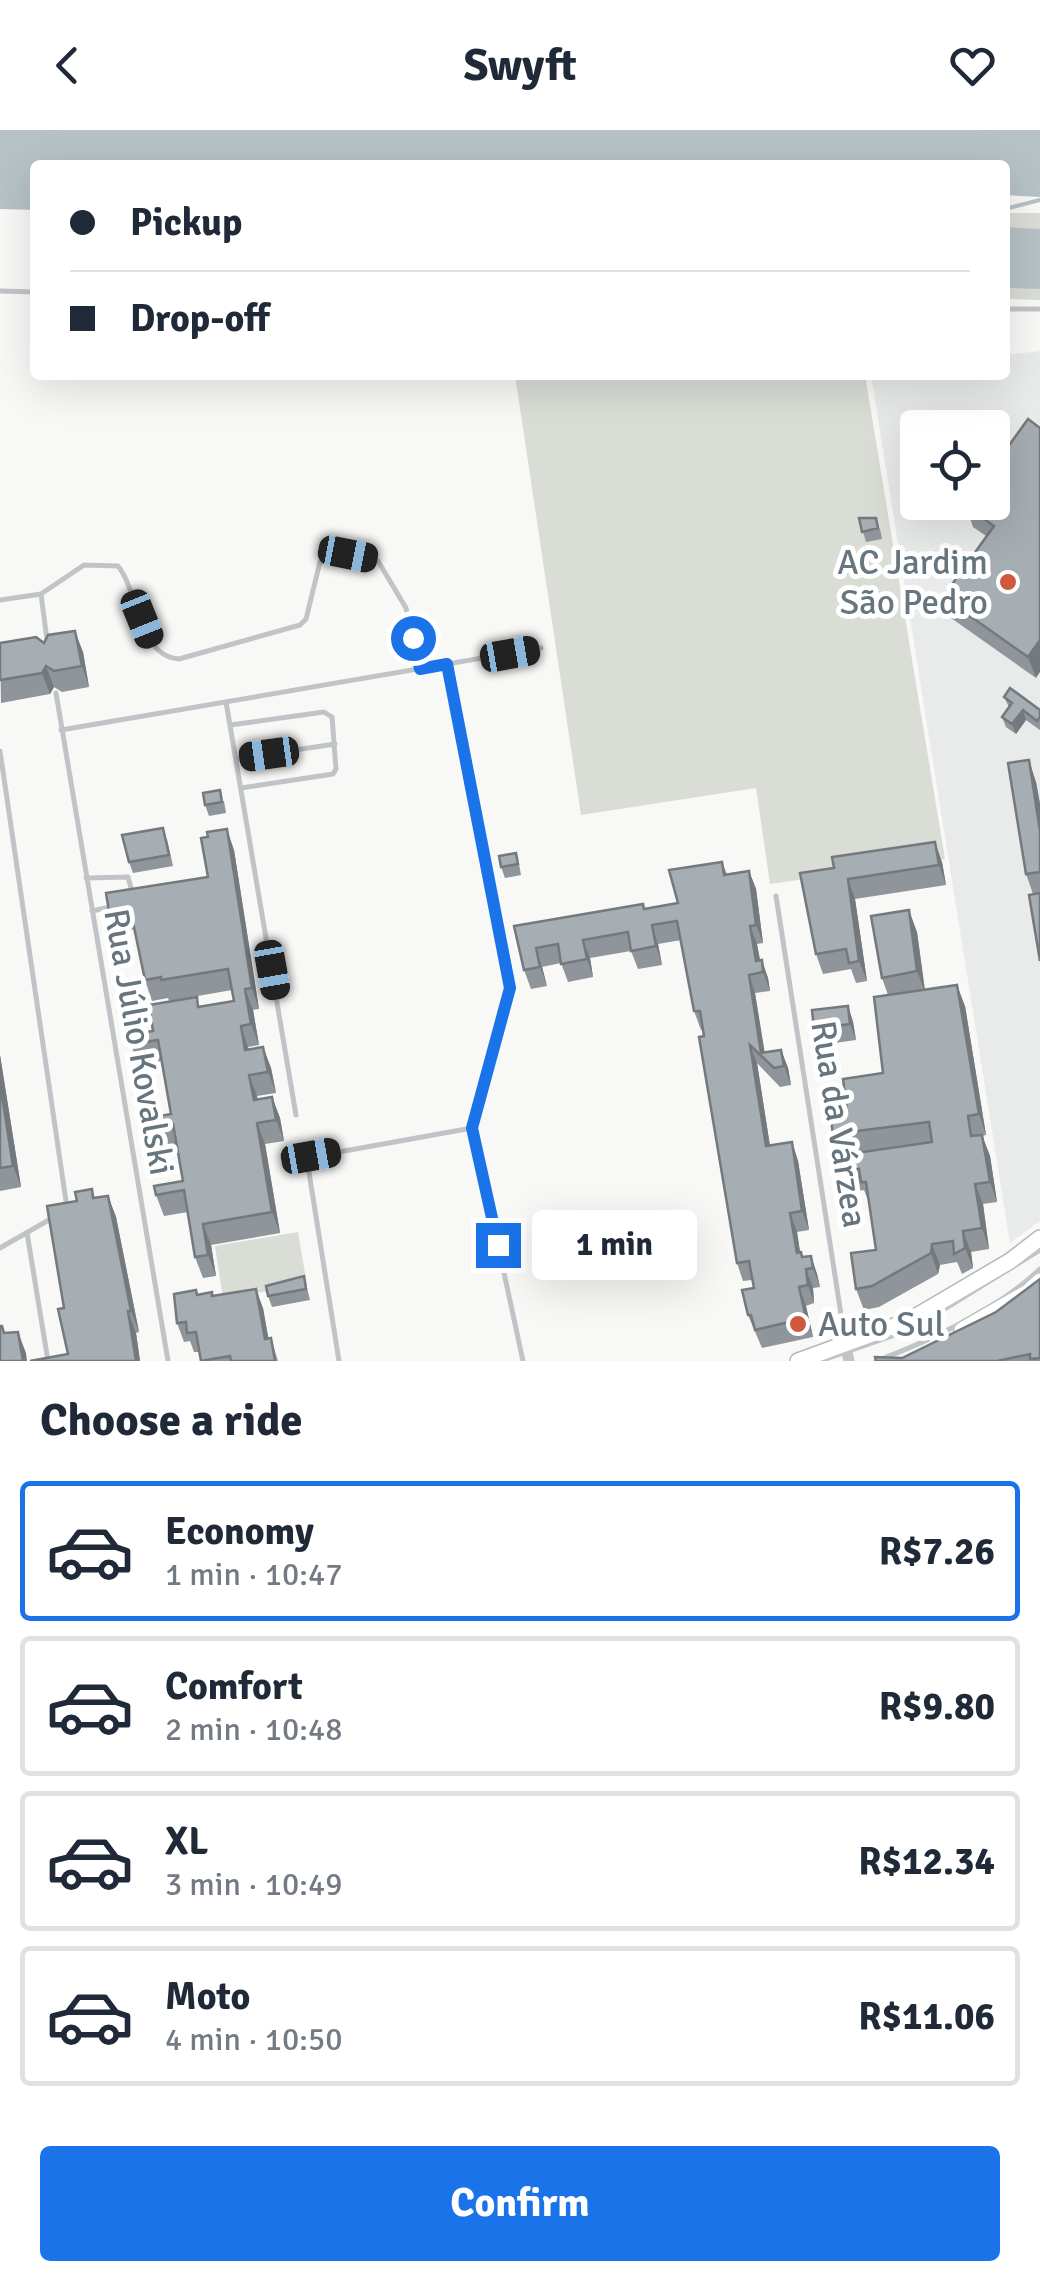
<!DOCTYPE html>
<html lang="en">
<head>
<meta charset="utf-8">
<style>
	:root { --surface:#fff; --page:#f6f6f7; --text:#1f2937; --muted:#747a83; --line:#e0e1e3; --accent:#1a73e8 }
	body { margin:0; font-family:Signika,sans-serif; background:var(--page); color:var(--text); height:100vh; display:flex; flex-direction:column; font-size:38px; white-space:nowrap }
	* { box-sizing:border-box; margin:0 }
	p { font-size:32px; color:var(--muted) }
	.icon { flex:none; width:55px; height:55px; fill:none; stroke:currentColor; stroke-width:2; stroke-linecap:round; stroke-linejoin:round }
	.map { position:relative; height:1231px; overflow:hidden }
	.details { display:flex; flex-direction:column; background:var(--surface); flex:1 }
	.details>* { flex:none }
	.hud { position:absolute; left:30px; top:30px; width:980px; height:220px; border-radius:10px; box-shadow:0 10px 40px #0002; display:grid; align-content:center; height:220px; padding:0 40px; background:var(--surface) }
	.fabs { position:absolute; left:900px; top:280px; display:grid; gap:20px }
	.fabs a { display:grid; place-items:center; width:110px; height:110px; border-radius:10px; background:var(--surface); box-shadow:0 10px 40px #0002; font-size:50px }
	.end { position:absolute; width:45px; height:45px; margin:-22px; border:12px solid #1a73e8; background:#fff; box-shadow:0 0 0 5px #fff }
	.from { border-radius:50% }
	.bubble { position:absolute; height:70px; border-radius:10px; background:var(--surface); box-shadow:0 10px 40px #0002; font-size:32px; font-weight:700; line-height:70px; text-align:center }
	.car { position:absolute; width:30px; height:60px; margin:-30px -15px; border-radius:12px; box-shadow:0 0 8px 2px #0007; background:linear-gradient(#222 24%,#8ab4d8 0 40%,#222 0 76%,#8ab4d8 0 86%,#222 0) }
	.hud b { display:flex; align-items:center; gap:35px; height:95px; font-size:38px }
	.hud b+b { border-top:2px solid var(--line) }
	.hud i { width:25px; height:25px; background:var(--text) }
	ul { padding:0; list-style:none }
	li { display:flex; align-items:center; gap:30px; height:140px; margin:0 20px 15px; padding:0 20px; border:5px solid var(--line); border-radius:10px }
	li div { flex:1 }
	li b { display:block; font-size:38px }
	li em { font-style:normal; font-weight:700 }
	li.active { border-color:var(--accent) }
	li>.icon { width:90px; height:90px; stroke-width:1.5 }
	h2 { padding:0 40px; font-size:45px; line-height:120px }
	.primary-button { display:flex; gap:20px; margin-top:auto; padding:20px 40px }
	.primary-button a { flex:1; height:115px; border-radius:10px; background:var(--accent); color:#fff; font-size:40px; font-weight:700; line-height:115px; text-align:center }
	header { display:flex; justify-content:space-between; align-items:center; height:130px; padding:0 40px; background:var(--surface); font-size:45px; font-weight:700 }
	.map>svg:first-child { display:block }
</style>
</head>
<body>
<header><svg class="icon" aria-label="back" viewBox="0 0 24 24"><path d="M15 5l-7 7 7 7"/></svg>Swyft<svg class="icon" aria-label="heart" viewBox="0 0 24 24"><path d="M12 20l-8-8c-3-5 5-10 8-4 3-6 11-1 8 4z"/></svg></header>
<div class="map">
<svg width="1040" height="1231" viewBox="0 0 1040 1231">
	<rect width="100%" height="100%" fill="#f8f8f6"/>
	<path fill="#e9eaea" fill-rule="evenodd" d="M1040,221V1091L1010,1113L871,245H1005V225ZM918,298H992V372H918Z"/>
	<path fill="#d9ddd6" d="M1005,83H1040V170L1005,169Z
		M515,245H865L945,729L770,754L756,658L581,685Z
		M298,1102L307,1155L223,1168L215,1116Z"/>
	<path fill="#b7c2c6" d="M0,0H1040V67L1005,65V35H35V80L0,79Z
		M1005,97L1040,99V159L1005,158Z"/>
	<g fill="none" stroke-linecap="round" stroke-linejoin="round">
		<path stroke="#b7c2c6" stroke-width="4" d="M1005,79L1040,70"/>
		<defs>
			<path id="primary" d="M962,1200L1028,1162L1040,1151
				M798,1231L908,1191L1010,1131L1040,1108"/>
		</defs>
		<use href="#primary" stroke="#b4b8bb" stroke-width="18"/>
		<path stroke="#c0c4c7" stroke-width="5" d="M0,161L35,162
			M1005,179H1040
			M41,464L84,435L118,436C139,462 138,526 179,529L300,495L306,489L320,432L348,424L378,431L406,478L420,539
			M0,470L41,464L47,510
			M56,563L168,1231
			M226,572L296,985
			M230,595L324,582L332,587L336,639L333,644L241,658
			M61,600L541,518
			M0,621L67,1078
			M236,629L335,614
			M86,748L128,747L132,761
			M776,766L845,1210
			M92,781L115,776
			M473,999L523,1231
			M27,1103L48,1231
			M0,1118L54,1087
			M339,1231L307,1030L311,1027L472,998L510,858L447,534
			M820,1231L912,1199L1040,1120
			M876,1231C930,1211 998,1179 1040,1139"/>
		<path stroke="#c0c4c7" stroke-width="11" d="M845,1213L849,1231"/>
		<use href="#primary" stroke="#fff" stroke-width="15"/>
	</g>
	<path fill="#8f959a" d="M992,372L1036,548L951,488L943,467L986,406L973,397L966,376Z
		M859,388L880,399L882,409L866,412Z
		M0,513H44L83,522L89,557L62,562L54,557L50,564L1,573Z
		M1004,567L1040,580V600L1026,590L1016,604L1006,597L1002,587L1009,577Z
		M1036,652L1040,674V831L1033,764L1026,744Z
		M224,671L226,683L209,686L205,675Z
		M167,709L173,736L133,743L129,732Z
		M234,720L259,879L253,880L259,915L248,917L249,920L263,917L271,938L276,963L257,966L258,970L272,967L280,988L284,1011L265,1014L280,1103L211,1115L216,1146L203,1148L195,1127L188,1082L164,1086L156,1065L183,1051L176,1015L152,1019L145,998L171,984L162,931L138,935L131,914L153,901L200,876L234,871L232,860L169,871L168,868L152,871L145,850L134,799L117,802L109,781L208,747Z
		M722,732L727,744L749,741L756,759L763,813L757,814L760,830L768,848L770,861L755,863L764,922L781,920L788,938L791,955L780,957L757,933L770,1016L792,1012L798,1031L809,1100L797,1102L800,1122L803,1127L811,1126L817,1144L820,1157L813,1158L814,1173L806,1176L813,1207L762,1218L748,1185L754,1158L752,1150L743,1151L737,1133L703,899L701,900L694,881L681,810L658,814L662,835L638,839L631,821L590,828L593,847L568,852L561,833L542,837L547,856L531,859L524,840L514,796L643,774L644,779L678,773Z
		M942,732L946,755L855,769L867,851L856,853L851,839L823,844L816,824L800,743Z
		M519,734L521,745L505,748L501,737Z
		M917,802L925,860L965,876L986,1005L982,1006L990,1026L997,1072L983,1074L989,1119L971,1122L973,1138L962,1144L957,1132L940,1135L938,1144L879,1177L864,1180L856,1159L876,1120L869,1073L864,1060L852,1062L844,1041L870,1021L841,1025L833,1004L847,981L883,943L888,865L882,848Z
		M848,876L853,892L856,910L820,915L814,899Z
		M0,925L21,1057L0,1061Z
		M92,1059L95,1068L108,1066L116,1087L139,1202L136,1203L140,1231H30L68,1224L64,1178L77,1071Z
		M304,1146L310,1170L272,1177L268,1166Z
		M1040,1149V1231H876L902,1228L996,1182Z
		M196,1160L198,1164L213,1166L263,1178L268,1208H271L278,1231H201L199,1222H194L190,1211L184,1212L177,1193Z"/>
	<path fill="#74797d" d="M75,501L83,522L89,557L82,536Z
		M1040,510V542L1036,548L1028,527Z
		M46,536L54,557L50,564L42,543Z
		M1023,580L1026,590L1016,604L1012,594Z
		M1029,630L1036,652L1040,674V701Z
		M227,699L234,720L259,879L252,858Z
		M935,712L942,732L946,755L939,735Z
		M749,741L756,759L763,813L756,795Z
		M848,749L855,769L867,851L859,831Z
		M909,780L917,802L925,862L917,841Z
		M652,795L658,814L662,835L656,816Z
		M750,796L757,814L762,842L756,831Z
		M583,810L590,828L593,847L587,829Z
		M536,818L542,837L547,856L540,837Z
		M762,830L768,848L770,861L763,842Z
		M749,845L755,863L766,930L761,923Z
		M957,855L965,876L986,1005L979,984Z
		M245,859L253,880L259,915L251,894Z
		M848,876L853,892L856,910L850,894Z
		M241,896L248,917L252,941L245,920Z
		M750,915L757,933L773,1035L766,1016Z
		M263,917L271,938L276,963L268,942Z
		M781,920L788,938L791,955L784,936Z
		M0,925L21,1057L13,1036L0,953Z
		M249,945L257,966L261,991L254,970Z
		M272,967L280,988L284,1011L276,990Z
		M257,993L265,1014L280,1103L272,1082Z
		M982,1005L990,1026L997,1072L990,1052Z
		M792,1012L798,1031L809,1100L802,1081Z
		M975,1054L983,1074L989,1119L982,1098Z
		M108,1066L116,1087L139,1202L131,1181Z
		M790,1083L797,1102L803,1142L797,1123Z
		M203,1094L211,1115L216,1146L208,1125Z
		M963,1101L971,1122L973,1138L965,1118Z
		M932,1114L940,1135L938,1144L931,1123Z
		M811,1126L817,1144L820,1157L813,1138Z
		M806,1139L813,1158L814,1173L808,1155Z
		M799,1157L806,1176L813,1207L806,1188Z
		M256,1159L263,1178L272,1228L265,1209Z
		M128,1181L136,1203L140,1231H136Z
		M18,1202L26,1223L27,1231H23Z"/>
	<path fill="#a6adb3" stroke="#74797d" stroke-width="2.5" d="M1028,289L1040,298V510L1028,527L943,467L994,396L966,376L968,372H992V339Z
		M859,388H876L878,398L862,402Z
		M75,501L82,536L54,541L46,536L42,543L0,550V513L36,507L44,513L48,505Z
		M1010,558L1040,580V587L1037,591L1023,580L1012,594L1002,587L1012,573L1004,567Z
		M1029,630L1040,701V742L1026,744L1008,633Z
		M220,660L222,672L205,675L203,663Z
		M163,698L169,725L129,732L122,705Z
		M227,699L252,858L245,859L251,894L241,896L245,920L263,917L268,942L249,945L254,970L272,967L276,990L257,993L272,1082L203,1094L208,1125L195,1127L184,1060L156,1065L154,1056L183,1051L173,994L145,998L143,989L171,984L158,910L131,914L129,905L153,901L149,875L197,867L198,877L234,871L228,839L161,850V847L145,850L130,778L109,781L106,763L208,747L201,708L208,707L207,702Z
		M935,712L939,735L848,749L859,831L849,833L846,819L816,824L800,743L834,738L832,727Z
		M516,723L518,734L501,737L499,726Z
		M722,732L724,745L749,741L756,795L750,796L756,831L762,830L763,842L749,845L761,923L781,920L784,936L774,938L750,915L766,1016L792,1012L802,1081L790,1083L797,1123L801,1122L802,1127L811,1126L813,1138L806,1139L808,1155L799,1157L806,1188L755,1200L751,1185H748L742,1160L754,1158L749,1131L737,1133L699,907L704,906L700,881H694L677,791L652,795L656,816L631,821L628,802L583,810L587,829L561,834L558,814L536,818L540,837L524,840L514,796L643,774L644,779L678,773L669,740Z
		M1040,763V831L1029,765Z
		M909,780L917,841L882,848L871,786Z
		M957,855L979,984L968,986L971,1006L982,1005L990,1052L975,1054L982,1098L963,1101L965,1118L954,1124L953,1111L932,1114L931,1123L872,1156L856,1159L851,1123L876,1120L866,1052H861L859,1039L844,1041L842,1025L932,1012L929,992L833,1004L830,983L847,981L843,949L883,943L874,867Z
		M848,876L850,894L814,899L812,880Z
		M0,953L13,1036L0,1038Z
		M92,1059L93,1068L108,1066L131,1181H128L136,1231H30L68,1224L58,1179L64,1178L47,1076L77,1071L75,1062Z
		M304,1146L306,1159L268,1166L266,1156Z
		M1040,1149V1228L1030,1229V1224L997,1231H876L875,1227L902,1228L996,1182Z
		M256,1159L265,1209L271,1208L275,1231H231L230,1226L201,1231L196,1202L187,1203L186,1192L177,1193L174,1164L196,1160L197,1165L212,1162V1166Z
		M0,1196H2L4,1203L18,1202L23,1231H0Z"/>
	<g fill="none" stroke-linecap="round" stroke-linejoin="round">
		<path stroke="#1a73e8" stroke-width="12" d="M413,508L420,539L447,534L510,858L472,998L498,1115"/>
	</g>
	<g fill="#d0583e" stroke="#fff" stroke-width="4">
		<circle cx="1008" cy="452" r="10"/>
		<circle cx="798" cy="1194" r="10"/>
	</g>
	<g text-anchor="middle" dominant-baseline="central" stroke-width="10" stroke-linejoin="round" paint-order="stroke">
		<g font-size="35" fill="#66757e" stroke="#fff" text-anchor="end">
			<text x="988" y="432">AC Jardim<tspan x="988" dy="40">São Pedro</tspan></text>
			<text x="818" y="1194" text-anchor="start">Auto Sul</text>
		</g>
		<g font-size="35" fill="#66757e" stroke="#fff">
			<text transform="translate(139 912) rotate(80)">Rua Júlio Kovalski</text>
			<text transform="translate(839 994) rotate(81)">Rua da Várzea</text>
		</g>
	</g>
</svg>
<div class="fabs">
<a><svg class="icon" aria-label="locate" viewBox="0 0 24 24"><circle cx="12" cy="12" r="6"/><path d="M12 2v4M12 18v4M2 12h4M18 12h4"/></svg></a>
</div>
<i class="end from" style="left:413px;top:508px"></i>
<i class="end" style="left:498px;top:1115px"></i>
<div class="bubble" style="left:532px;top:1080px;width:165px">1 min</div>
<i class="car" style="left:348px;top:424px;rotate:101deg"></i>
<i class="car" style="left:142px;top:489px;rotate:158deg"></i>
<i class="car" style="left:510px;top:524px;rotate:80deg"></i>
<i class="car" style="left:269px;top:624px;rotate:262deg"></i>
<i class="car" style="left:272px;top:840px;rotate:170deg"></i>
<i class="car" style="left:311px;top:1026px;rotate:80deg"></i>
<div class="hud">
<b><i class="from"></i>Pickup</b>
<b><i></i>Drop-off</b>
</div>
</div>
<section class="details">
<h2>Choose a ride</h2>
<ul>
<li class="active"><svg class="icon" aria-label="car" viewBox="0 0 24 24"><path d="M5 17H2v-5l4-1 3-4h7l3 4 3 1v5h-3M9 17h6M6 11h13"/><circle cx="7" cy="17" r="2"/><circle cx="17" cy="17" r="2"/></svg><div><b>Economy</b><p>1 min · 10:47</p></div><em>R$7.26</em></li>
<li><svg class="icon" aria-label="car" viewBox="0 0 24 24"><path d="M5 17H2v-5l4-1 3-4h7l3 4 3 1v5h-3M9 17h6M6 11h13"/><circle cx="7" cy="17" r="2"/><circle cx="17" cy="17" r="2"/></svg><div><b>Comfort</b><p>2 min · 10:48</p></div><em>R$9.80</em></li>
<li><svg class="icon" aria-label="car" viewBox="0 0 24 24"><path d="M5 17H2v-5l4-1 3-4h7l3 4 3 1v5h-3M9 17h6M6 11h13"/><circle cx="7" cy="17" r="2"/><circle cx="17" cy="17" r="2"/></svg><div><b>XL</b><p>3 min · 10:49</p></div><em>R$12.34</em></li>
<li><svg class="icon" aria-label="car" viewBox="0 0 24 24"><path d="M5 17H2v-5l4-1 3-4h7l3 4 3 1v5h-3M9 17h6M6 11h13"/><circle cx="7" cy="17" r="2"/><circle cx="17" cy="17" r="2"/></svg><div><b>Moto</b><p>4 min · 10:50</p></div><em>R$11.06</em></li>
</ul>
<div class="primary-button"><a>Confirm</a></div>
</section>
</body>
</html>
